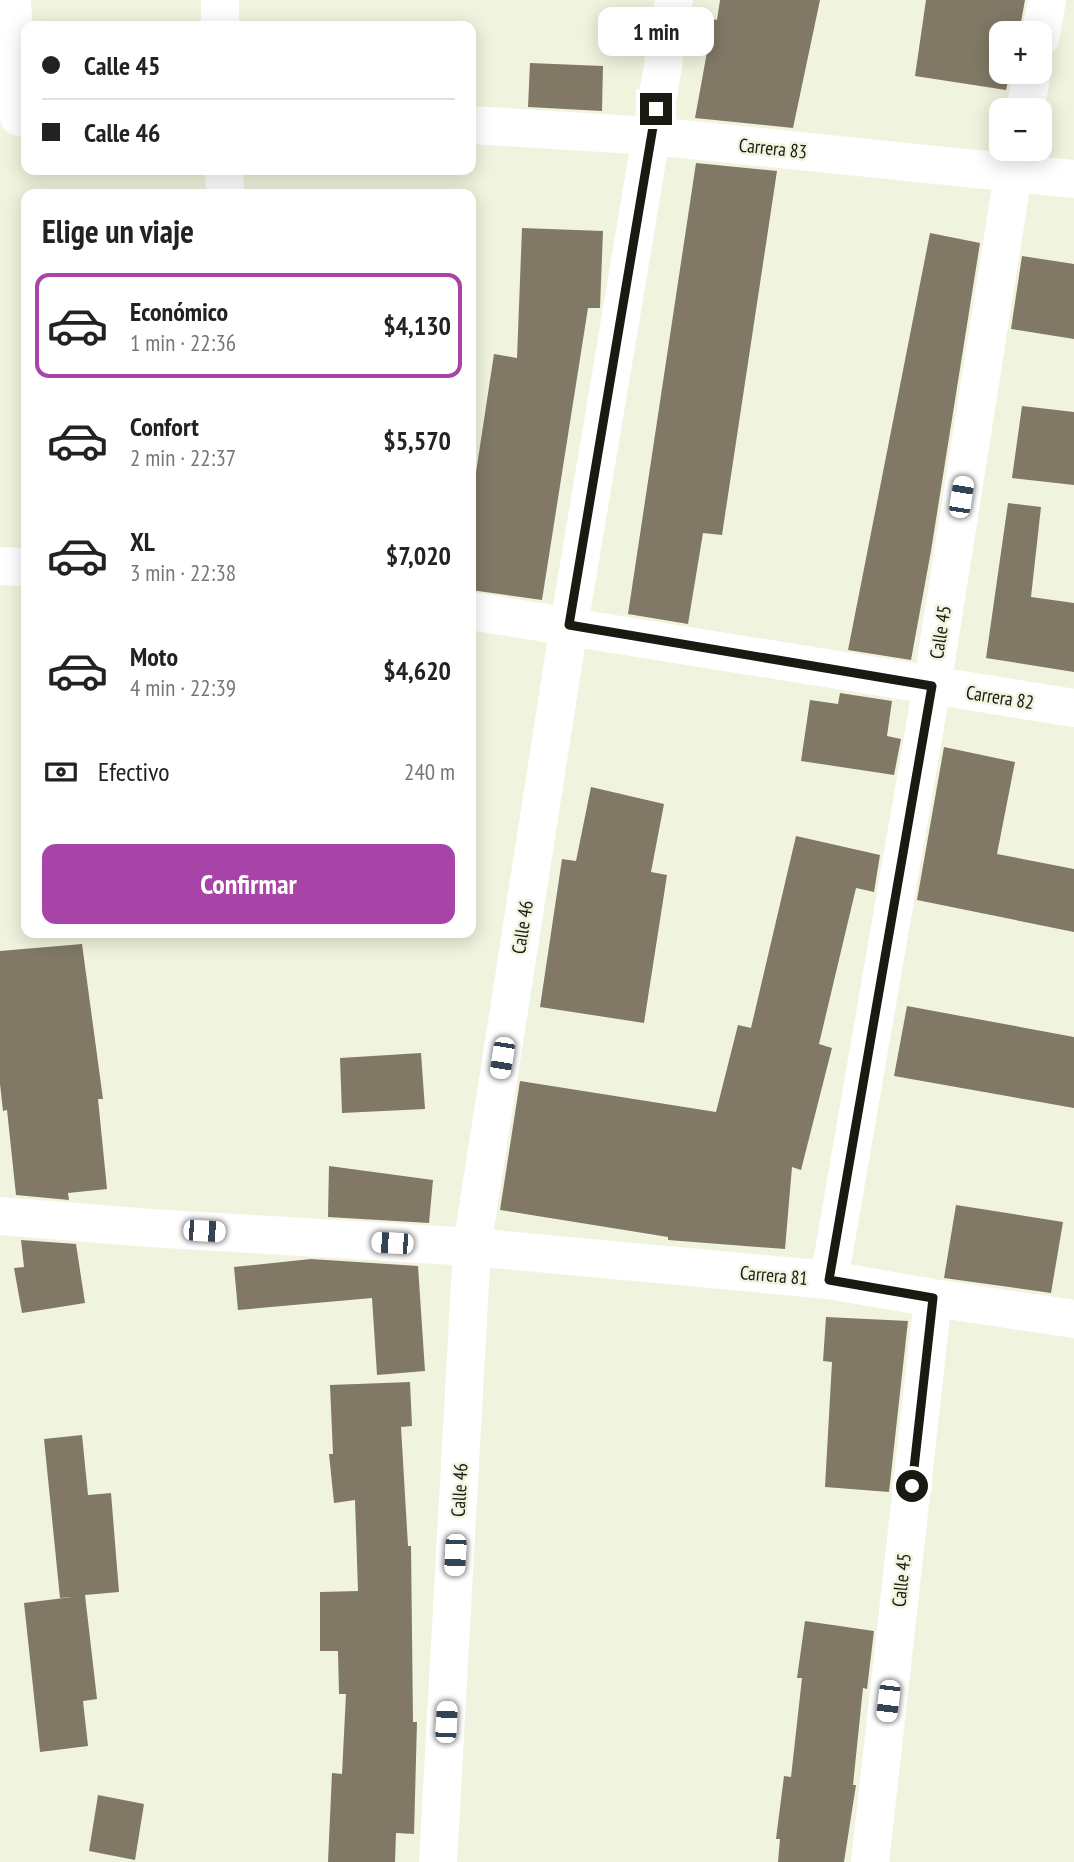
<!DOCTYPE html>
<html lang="es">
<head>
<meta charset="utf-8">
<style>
	:root { --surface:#fff; --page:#f6f6f6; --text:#222; --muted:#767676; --line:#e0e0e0; --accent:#a843a7 }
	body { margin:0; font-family:"PT Sans Narrow",sans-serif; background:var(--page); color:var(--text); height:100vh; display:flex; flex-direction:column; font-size:26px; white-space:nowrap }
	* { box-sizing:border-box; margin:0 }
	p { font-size:23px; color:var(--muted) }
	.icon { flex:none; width:38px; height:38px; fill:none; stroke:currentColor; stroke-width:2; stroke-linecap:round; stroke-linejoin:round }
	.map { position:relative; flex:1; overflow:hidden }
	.drawer { position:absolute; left:21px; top:189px; width:455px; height:749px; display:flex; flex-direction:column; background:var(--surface); border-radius:14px; box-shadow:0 4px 18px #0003 }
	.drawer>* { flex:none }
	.top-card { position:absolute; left:21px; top:21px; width:455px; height:154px; border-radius:14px; box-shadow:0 4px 18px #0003; display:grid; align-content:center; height:154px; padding:0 21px; background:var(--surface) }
	.buttons { position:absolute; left:989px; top:21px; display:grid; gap:14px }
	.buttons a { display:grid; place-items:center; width:63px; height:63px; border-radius:14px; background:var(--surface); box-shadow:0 4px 18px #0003; font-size:35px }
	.end { position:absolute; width:32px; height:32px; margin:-16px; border:9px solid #191a12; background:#fff; box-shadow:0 0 0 4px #fff }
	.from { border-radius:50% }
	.bubble { position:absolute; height:49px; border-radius:14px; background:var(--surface); box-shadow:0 4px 18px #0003; font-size:23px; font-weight:800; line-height:49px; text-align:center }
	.car { position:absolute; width:21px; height:42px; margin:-21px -10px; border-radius:9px; box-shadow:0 0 5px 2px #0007; background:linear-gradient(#fff 24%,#345 0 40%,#fff 0 76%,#345 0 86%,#fff 0) }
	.top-card b { display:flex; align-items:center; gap:24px; height:66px; font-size:26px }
	.top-card b+b { border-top:2px solid var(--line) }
	.top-card i { width:18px; height:18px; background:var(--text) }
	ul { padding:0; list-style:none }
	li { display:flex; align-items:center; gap:21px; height:105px; margin:0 14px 10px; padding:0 7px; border:4px solid transparent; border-radius:14px }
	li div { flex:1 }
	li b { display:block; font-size:26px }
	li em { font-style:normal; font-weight:800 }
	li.active { border-color:var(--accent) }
	li>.icon { width:63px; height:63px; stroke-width:1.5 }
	h2 { padding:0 21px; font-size:32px; line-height:84px }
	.pay { display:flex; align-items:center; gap:18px; height:77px; padding:0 21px; font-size:26px }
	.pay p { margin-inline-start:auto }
	.cta { display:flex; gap:14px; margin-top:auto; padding:14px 21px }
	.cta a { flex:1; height:80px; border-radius:14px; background:var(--accent); color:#fff; font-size:28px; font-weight:800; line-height:80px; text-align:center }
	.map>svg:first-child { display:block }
</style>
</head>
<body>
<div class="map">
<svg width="1074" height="1862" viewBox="0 0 1074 1862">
	<rect width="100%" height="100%" fill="#f0f4de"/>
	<path fill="#817966" d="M720,0H820L793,128L695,118L713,19L717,20Z
		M926,0H1025L1019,33H1001V72H1010L1006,90L915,76Z
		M530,63L603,66L602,111L528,107Z
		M696,163L777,171L722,535L703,533L688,624L628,614Z
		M522,228L603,231L600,308H588L542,600L471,590V505L494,354L517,358Z
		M930,233L980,243L931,551L911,660L848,650Z
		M1022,256L1074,264V339L1011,329Z
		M1022,406L1074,412V485L1012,478Z
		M1008,503L1041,507L1031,597L1074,603V672L986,658Z
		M840,693L892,701L887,736L901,739L894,775L801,761L810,700L838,704Z
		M944,747L1015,762L997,854L1074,869V932L917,900Z
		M591,787L664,804L651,872L667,875L644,1023L540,1007L562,859L576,861Z
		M796,836L880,855L874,892L856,888L819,1044L832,1048L801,1170L792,1167L785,1249L668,1240V1237L500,1210L520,1081L716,1112L738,1025L751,1028Z
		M82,944L103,1099H98L107,1189L68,1193L69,1200L16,1195L7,1110L3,1111L0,1084V951Z
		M907,1006L1074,1037V1108L894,1076Z
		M421,1053L425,1109L342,1113L340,1058Z
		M329,1166L433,1180L429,1223L328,1217Z
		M956,1205L1063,1222L1051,1293L944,1278Z
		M21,1240L76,1244L85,1303L22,1313L14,1268L24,1267Z
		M311,1259L418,1266L425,1371L377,1375L372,1298L238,1310L234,1267Z
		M826,1317L908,1321L889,1492L825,1487L832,1362L823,1361Z
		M410,1382L412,1426L401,1427L408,1546H411L413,1722H417L414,1834L396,1833L395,1862H328L332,1773L342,1774L346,1694H339L338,1651H320V1592L358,1591L355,1500L334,1503L329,1454H333L330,1385Z
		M82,1435L88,1495L111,1493L119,1592L85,1595L97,1699L83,1701L88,1746L40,1752L24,1603L72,1597L60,1598L44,1439Z
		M805,1621L874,1631L867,1689L863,1688L853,1785H856L844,1862H778L780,1839H776L784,1776L791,1777L802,1678H797Z
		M98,1795L144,1804L135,1860L89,1851Z"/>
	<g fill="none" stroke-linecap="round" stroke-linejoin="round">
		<path stroke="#fff" stroke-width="38" d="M12,0L19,117
			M220,0V26
			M1040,38L1047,0
			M1025,110L1032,72
			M471,125L652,136L1074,179
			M224,170L225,194
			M0,566L26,567
			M471,611L1074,708
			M0,1216L150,1228L472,1247L829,1280L933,1298L1074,1319
			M829,1280L932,686L1017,149
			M438,1862L472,1247L569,625L674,0
			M870,1862L933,1298"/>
	</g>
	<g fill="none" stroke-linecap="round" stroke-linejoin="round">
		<path stroke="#191a12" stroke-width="9" d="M656,109L569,625L932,686L829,1280L933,1298L912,1486"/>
	</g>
	<g text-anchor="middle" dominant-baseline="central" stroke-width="5" stroke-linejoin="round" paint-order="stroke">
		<g font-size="19" fill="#191a12" stroke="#f0f4de">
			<text transform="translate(773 148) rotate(6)">Carrera 83</text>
			<text transform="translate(940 632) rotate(-81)">Calle 45</text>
			<text transform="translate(1000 697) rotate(9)">Carrera 82</text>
			<text transform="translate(522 927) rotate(-81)">Calle 46</text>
			<text transform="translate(774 1275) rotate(5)">Carrera 81</text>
			<text transform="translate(459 1490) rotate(-87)">Calle 46</text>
			<text transform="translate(901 1580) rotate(-84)">Calle 45</text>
		</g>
	</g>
</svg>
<div class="buttons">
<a>+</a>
<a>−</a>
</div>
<i class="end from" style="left:912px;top:1486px"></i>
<i class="end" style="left:656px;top:109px"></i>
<div class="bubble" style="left:598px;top:7px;width:116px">1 min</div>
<i class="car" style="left:961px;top:497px;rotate:9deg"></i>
<i class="car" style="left:502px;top:1058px;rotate:189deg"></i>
<i class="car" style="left:204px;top:1231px;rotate:93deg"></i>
<i class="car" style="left:392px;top:1243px;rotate:273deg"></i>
<i class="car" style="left:455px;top:1555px;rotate:183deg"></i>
<i class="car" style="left:888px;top:1701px;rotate:187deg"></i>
<i class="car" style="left:446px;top:1722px;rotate:3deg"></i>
<div class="top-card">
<b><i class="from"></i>Calle 45</b>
<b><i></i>Calle 46</b>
</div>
<section class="drawer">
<h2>Elige un viaje</h2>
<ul>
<li class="active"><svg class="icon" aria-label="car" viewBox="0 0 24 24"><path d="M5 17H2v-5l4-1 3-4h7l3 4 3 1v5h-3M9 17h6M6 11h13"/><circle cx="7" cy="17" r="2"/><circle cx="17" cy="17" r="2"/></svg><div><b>Económico</b><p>1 min · 22:36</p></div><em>$4,130</em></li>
<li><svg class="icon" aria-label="car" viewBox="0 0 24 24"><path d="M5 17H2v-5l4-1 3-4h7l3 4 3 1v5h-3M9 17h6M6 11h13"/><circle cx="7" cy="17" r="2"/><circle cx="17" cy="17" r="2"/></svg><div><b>Confort</b><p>2 min · 22:37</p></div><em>$5,570</em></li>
<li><svg class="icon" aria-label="car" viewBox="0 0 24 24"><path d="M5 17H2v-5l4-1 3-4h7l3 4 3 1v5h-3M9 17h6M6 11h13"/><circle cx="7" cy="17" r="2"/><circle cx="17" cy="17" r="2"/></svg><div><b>XL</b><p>3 min · 22:38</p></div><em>$7,020</em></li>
<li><svg class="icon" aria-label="car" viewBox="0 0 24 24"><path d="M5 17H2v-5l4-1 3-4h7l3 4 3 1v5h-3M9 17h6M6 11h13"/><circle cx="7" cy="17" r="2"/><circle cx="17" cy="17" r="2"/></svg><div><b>Moto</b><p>4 min · 22:39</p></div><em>$4,620</em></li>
</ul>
<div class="pay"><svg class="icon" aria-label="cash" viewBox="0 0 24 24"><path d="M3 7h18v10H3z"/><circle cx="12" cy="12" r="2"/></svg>Efectivo<p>240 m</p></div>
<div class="cta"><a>Confirmar</a></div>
</section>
</div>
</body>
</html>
